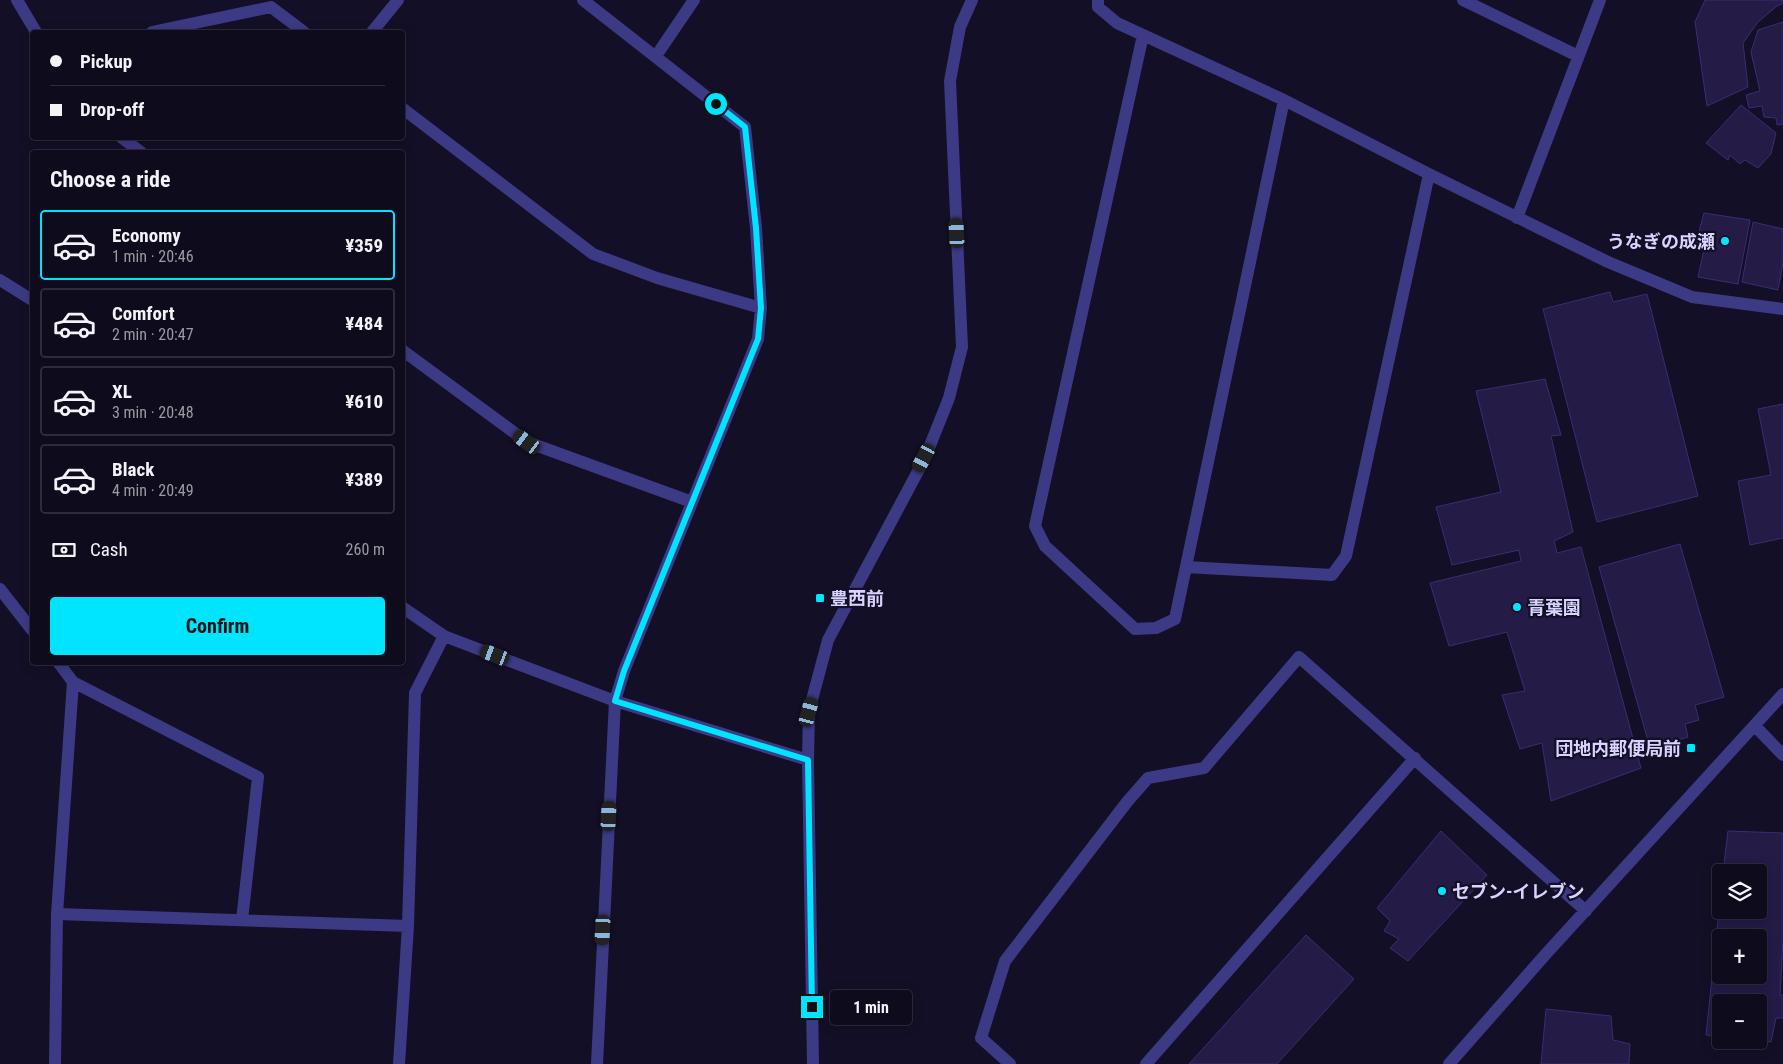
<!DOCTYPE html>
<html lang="en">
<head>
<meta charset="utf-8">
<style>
	:root { --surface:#0e0b1c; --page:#171425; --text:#f1f3f6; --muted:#9b9ba3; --line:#2e2b3b; --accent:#00e5ff }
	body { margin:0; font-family:"Roboto Condensed","Noto Sans JP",sans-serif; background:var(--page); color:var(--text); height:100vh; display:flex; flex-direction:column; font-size:19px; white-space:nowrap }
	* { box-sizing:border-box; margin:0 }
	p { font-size:16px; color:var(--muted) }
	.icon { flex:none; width:28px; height:28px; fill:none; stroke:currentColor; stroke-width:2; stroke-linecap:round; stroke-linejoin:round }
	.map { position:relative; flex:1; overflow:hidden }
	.side { position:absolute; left:30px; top:150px; width:375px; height:515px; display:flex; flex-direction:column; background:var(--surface); border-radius:5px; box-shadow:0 2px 12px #0003,0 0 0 1px var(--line) }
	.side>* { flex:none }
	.hud { position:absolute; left:30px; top:30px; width:375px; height:110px; border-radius:5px; box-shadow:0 2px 12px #0003,0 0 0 1px var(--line); display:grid; align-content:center; height:110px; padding:0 20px; background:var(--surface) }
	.buttons { position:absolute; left:1712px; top:864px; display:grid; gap:10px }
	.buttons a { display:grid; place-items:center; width:55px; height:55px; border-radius:5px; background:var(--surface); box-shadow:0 2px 12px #0003,0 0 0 1px var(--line); font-size:25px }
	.end { position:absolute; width:22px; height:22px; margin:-11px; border:6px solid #00e5ff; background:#111; box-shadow:0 0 0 2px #111 }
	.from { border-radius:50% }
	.bubble { position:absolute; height:35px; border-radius:5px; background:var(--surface); box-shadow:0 2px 12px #0003,0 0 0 1px var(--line); font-size:16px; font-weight:700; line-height:35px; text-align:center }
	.car { position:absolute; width:15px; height:30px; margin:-15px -8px; border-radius:6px; box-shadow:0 0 4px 1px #0007; background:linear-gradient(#222 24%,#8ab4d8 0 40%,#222 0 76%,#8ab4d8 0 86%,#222 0) }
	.hud b { display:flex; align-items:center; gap:18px; height:48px; font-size:19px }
	.hud b+b { border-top:1px solid var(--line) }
	.hud i { width:12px; height:12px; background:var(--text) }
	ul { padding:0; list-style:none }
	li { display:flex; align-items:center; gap:15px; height:70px; margin:0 10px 8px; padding:0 10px; border:2px solid var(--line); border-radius:5px }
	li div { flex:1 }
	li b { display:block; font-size:19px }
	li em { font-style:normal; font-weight:700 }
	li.selected { border-color:var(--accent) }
	li>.icon { width:45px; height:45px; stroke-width:1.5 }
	h2 { padding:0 20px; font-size:22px; line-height:60px }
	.pay { display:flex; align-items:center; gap:12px; height:55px; padding:0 20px; font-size:19px }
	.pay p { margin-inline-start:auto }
	.action { display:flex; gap:10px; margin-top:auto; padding:10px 20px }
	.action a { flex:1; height:58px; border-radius:5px; background:var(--accent); color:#111; font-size:20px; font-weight:700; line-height:58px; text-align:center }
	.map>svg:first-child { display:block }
</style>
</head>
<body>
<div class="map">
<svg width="1783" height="1064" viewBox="0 0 1783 1064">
	<rect width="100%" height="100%" fill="#130f26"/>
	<path fill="#241b47" stroke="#3b2d73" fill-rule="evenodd" d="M1705,0H1783V3L1777,6L1758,22L1743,43L1748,87L1707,106L1695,22Z
		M1783,22V124L1777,125L1776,118L1764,117L1762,106L1749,108L1746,95L1760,91L1751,52L1758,30Z
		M1741,105L1776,133L1771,154L1758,168L1745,160L1740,164L1730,155L1728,160L1706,143Z
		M1704,213L1750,220L1738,284L1698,277L1705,245L1696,242Z
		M1753,222L1783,229V262L1778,290L1742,282Z
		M1610,292L1613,302L1647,294L1698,496L1597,522L1543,309Z
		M1545,379L1561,435L1551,436L1573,532L1554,541L1557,553L1581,547L1641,768L1551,801L1542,743L1520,749L1502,695L1525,691L1507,632L1449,646L1430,583L1521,561L1519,550L1452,565L1436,507L1501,492L1476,391Z
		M1783,404V538L1750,545L1738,481L1771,475L1758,409Z
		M1680,544L1724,697L1695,705L1699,720L1685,724L1688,737L1650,748L1599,567Z
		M1441,831L1487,875L1408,961L1390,948L1399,939L1384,931L1390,921L1377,908Z
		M1728,831L1783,833V941L1780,995H1783V1018H1776L1771,1042L1755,1040H1759V1002H1721V1037L1706,1035L1721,892V910H1759V872H1723ZM1721,938H1759V975H1721Z
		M1306,935L1354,979L1277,1064H1189Z
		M1546,1009L1611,1016L1613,1040L1630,1044L1629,1064H1541Z"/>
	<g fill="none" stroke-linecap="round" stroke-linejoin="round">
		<path stroke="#3d3a85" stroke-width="12" d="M17,0L36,32
			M583,0L745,127L756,228L761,308L758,339L624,671L615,701L597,1064
			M1098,0V7L1117,23L1284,100L1429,174L1608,262L1692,297L1783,309
			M1463,0L1578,56
			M152,32L271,7L304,32
			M372,32L398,0
			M1143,35L1035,526L1045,546L1135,629L1156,628L1175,619L1284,100
			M656,56L694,0
			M402,108L593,254L657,278L761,308
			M122,138L141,152
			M1517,218L1600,0
			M0,280L32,300
			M402,350L527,442L692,502
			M1186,567L1332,575L1346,556L1429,174
			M0,589L32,630
			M402,607L444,636L615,701L808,760
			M58,662L73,682L258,777L242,920
			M1755,726L1783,755
			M57,914L408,926
			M55,1064L57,914L73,682
			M399,1064L408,926L415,693L444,636
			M813,1064L808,760L809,711L828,640L925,458L949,398L962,347L950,81L960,27L972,0
			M1010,1064L981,1038L1005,961L1127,802L1148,778L1204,768L1299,657L1586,911
			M1146,1064L1415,758
			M1449,1064L1545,955L1783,694"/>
	</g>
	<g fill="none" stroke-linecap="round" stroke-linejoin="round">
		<path stroke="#00e5ff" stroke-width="6" d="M716,104L745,127L756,228L761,308L758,339L624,671L615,701L808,760L812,1007"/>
	</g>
	<g fill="#00e5ff" stroke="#130f26" stroke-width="2">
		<circle cx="1725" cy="241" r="5"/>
		<rect x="815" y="593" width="10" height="10" rx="2.5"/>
		<circle cx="1517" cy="607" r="5"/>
		<rect x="1686" y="743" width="10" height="10" rx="2.5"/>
		<circle cx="1442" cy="891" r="5"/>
	</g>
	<g text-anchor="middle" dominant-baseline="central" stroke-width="4.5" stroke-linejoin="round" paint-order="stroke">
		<g font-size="18" font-weight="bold" fill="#d9d4ff" stroke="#130f26" text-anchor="start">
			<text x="1715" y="241" text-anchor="end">うなぎの成瀬</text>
			<text x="830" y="598">豊西前</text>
			<text x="1527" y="607">青葉園</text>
			<text x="1681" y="748" text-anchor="end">団地内郵便局前</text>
			<text x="1452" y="891">セブン-イレブン</text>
		</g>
	</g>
</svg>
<div class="buttons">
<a><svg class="icon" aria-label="layers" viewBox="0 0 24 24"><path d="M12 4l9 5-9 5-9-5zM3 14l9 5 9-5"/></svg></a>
<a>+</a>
<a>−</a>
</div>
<i class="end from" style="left:716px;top:104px"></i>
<i class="end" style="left:812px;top:1007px"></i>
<div class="bubble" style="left:830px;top:990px;width:82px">1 min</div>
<i class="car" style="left:957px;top:233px;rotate:357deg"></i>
<i class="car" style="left:527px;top:442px;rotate:306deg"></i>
<i class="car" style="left:924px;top:458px;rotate:208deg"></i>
<i class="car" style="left:495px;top:655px;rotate:291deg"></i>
<i class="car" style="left:809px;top:712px;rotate:15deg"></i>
<i class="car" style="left:609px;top:816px;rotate:3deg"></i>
<i class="car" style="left:603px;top:930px;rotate:183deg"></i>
<div class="hud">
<b><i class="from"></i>Pickup</b>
<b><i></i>Drop-off</b>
</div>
<section class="side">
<h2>Choose a ride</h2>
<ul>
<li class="selected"><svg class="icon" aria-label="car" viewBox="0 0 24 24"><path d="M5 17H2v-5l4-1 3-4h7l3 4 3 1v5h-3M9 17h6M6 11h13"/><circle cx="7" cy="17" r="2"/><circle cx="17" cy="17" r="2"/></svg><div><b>Economy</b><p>1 min · 20:46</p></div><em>¥359</em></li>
<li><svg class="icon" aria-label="car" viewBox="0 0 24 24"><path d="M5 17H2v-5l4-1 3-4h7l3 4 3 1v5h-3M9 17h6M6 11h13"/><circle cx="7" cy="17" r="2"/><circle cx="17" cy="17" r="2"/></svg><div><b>Comfort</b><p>2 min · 20:47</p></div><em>¥484</em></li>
<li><svg class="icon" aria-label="car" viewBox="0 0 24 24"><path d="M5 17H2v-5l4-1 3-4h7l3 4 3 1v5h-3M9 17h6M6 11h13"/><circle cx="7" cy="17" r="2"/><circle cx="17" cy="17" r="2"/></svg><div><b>XL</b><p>3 min · 20:48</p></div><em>¥610</em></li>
<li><svg class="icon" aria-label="car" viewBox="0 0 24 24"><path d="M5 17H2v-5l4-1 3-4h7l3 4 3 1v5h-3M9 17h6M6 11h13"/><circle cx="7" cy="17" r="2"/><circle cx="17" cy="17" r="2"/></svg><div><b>Black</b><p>4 min · 20:49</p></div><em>¥389</em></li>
</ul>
<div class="pay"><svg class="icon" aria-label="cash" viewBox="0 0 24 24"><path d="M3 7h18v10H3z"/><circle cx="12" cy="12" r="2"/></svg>Cash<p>260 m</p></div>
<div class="action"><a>Confirm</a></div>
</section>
</div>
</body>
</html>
